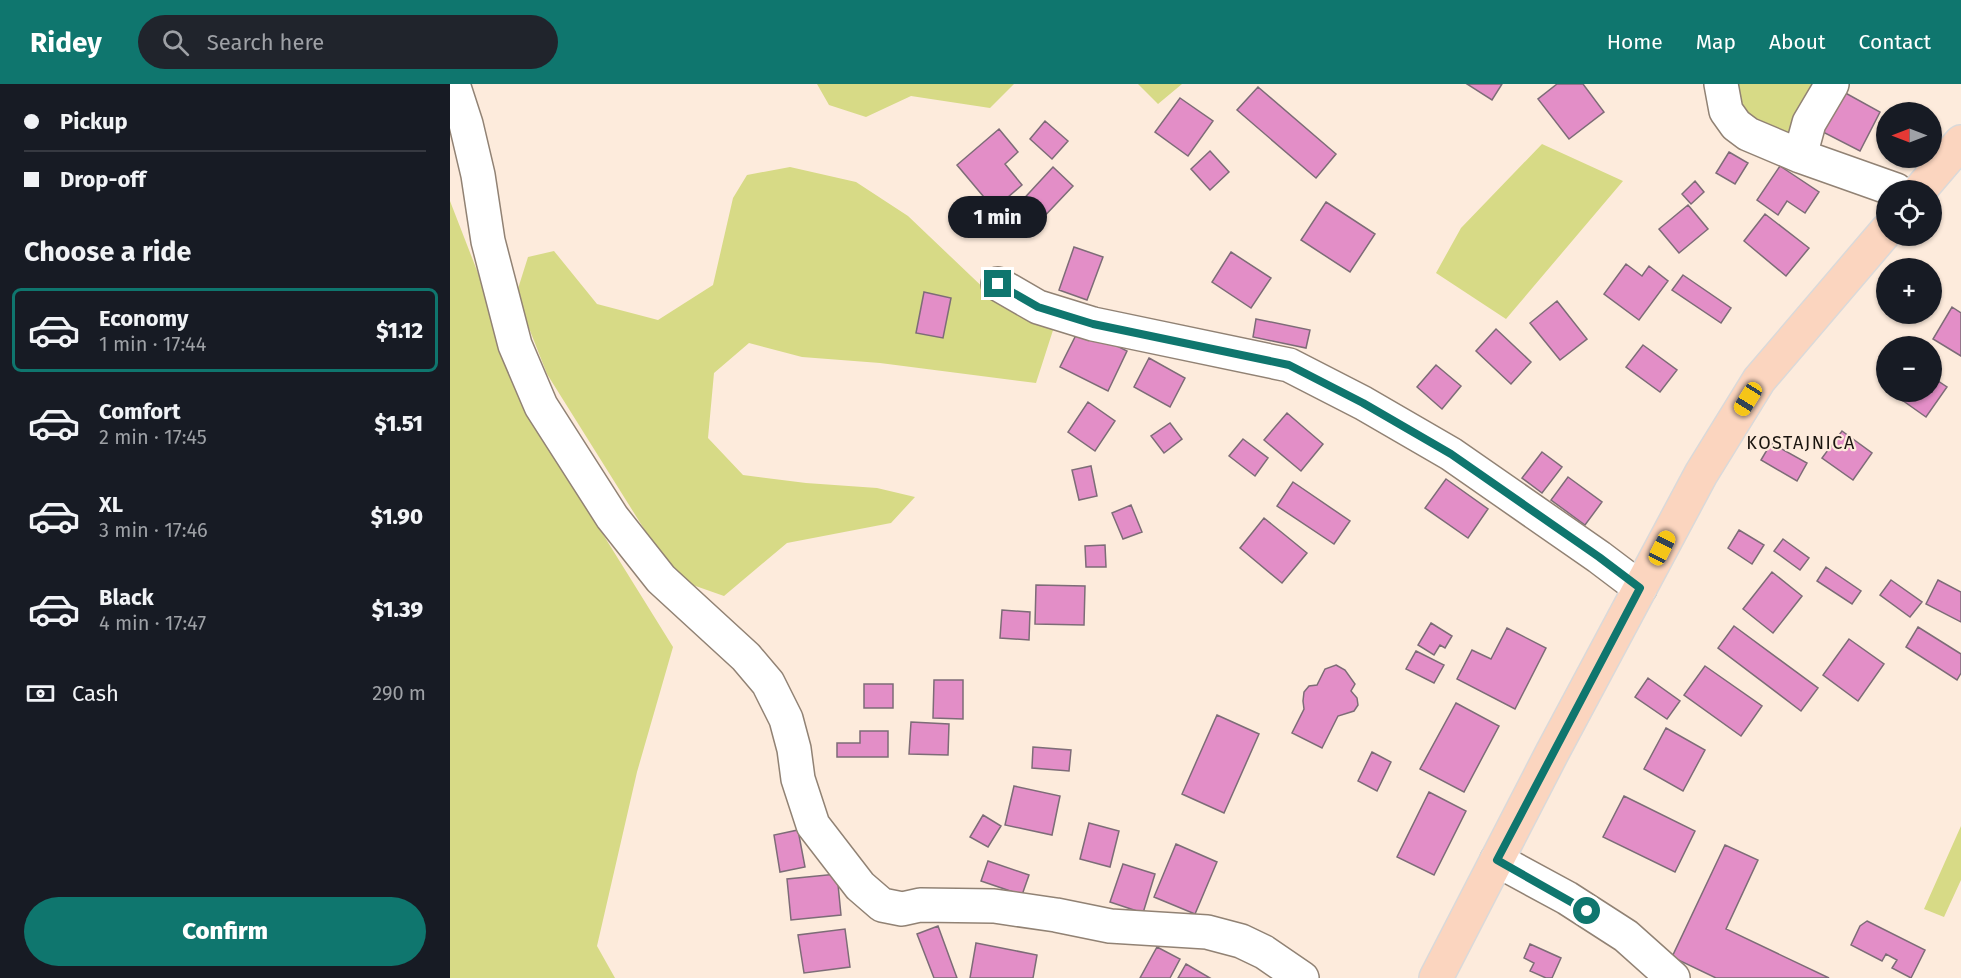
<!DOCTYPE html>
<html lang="en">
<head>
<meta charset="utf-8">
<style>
	:root { --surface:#171b24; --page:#20242c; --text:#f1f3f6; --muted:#9ea1a6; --line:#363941; --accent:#0f766e }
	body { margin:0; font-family:"Fira Sans",sans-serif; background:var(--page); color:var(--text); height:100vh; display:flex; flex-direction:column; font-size:22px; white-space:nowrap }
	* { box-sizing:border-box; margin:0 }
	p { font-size:20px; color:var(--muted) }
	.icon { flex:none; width:33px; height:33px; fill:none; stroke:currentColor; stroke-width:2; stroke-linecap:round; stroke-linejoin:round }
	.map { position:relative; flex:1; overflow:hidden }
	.panel { display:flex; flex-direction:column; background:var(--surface); width:450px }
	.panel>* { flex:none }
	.top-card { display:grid; align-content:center; height:132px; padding:0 24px; background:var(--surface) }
	.needle { width:39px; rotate:270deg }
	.fabs { position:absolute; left:1426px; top:18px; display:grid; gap:12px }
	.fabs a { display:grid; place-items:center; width:66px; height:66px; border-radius:50%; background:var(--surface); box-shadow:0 2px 4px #0004; font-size:30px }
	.end { position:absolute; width:27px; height:27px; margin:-14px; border:8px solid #0f766e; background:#fff; box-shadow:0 0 0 3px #fff }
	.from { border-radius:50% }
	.bubble { position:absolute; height:42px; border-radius:21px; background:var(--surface); box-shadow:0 2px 4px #0004; font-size:20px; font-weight:800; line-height:42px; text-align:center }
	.car { position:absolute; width:18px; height:36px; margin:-18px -9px; border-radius:8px; box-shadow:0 0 4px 2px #0007; background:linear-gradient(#f5c518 24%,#345 0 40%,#f5c518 0 76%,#345 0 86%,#f5c518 0) }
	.top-card b { display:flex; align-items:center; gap:21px; height:57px; font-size:22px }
	.top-card b+b { border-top:2px solid var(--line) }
	.top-card i { width:15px; height:15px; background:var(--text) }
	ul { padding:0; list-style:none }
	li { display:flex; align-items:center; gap:18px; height:84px; margin:0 12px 9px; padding:0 12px; border:3px solid transparent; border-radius:9px }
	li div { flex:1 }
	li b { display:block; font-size:22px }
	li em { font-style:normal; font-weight:800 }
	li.on { border-color:var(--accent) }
	li>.icon { width:54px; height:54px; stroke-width:1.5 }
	h2 { padding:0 24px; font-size:27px; line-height:72px }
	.pay { display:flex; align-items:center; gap:15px; height:66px; padding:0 24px; font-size:22px }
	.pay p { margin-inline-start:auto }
	.button { display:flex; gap:12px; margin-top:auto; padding:12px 24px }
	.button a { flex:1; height:69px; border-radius:36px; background:var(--accent); color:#fff; font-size:24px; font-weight:800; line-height:69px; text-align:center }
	header { display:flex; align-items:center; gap:36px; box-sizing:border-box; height:84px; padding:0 30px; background:var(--accent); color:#fff }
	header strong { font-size:28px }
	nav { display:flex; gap:33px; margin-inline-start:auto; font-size:21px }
	.search { width:420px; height:54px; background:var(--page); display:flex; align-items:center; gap:15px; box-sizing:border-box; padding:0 21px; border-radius:33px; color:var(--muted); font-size:22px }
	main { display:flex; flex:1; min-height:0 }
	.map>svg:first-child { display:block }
</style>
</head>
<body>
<header>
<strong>Ridey</strong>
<div class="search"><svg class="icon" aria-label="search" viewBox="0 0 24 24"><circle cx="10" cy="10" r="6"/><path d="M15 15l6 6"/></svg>Search here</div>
<nav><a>Home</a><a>Map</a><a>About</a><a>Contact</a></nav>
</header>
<main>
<section class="panel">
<div class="top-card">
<b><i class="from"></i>Pickup</b>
<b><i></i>Drop-off</b>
</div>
<h2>Choose a ride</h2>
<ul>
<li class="on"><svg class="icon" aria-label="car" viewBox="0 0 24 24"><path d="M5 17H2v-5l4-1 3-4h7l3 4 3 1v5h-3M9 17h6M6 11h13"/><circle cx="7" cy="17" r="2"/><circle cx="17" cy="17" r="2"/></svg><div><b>Economy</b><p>1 min · 17:44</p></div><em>$1.12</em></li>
<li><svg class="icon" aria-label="car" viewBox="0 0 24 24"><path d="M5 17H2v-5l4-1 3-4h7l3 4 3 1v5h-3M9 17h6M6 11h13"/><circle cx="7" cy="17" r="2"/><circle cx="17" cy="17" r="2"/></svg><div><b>Comfort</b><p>2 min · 17:45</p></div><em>$1.51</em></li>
<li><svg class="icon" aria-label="car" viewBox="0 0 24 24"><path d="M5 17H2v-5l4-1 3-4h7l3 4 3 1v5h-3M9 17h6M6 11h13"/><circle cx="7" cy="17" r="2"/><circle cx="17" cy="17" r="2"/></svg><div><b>XL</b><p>3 min · 17:46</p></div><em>$1.90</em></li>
<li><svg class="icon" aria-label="car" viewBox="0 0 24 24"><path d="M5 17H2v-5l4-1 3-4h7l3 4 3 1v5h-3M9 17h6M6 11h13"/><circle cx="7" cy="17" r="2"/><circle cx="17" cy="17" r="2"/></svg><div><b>Black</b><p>4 min · 17:47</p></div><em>$1.39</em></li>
</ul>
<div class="pay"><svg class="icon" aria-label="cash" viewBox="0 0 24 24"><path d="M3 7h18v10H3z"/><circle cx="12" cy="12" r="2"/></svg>Cash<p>290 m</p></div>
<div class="button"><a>Confirm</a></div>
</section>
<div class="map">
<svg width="1511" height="894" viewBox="0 0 1511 894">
	<rect width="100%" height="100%" fill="#fdebdc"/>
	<path fill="#d7da86" d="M367,0H564L540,24L461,12L416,33L379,21Z
		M688,0H732L708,20Z
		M1283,0H1365L1339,57L1297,38Z
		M1092,60L1173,97L1056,235L986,189L1011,144Z
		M340,83L406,98L458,132L542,212L605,240L586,299L430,279L352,273L299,259L264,289L258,354L293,391L356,399L427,404L465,413L441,439L337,459L274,512L237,499L211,472L97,290L66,211L78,173L104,167L147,220L208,236L263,201L283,114L297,91Z
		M0,117L90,349L223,563L187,688L147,862L165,894H0Z
		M1511,742V796L1494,833L1474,825Z"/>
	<path fill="#e38ec7" stroke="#7d6c77" stroke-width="1.5" d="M1017,0H1052L1042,16Z
		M1107,0H1133L1154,28L1119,55L1088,15Z
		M808,3L886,70L866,94L787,26Z
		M1390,6L1430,28L1410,67L1369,46Z
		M730,14L763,37L738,72L705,48Z
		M595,37L618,57L602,75L580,55Z
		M549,45L568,68L555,80L572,101L544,125L507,81Z
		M760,67L779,88L760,106L741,85Z
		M1279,68L1298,79L1285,100L1266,89Z
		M1330,82L1369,108L1355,129L1337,117L1328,131L1307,116Z
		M603,83L623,102L588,139L568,121Z
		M1245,97L1254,108L1241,120L1232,110Z
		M876,118L925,150L900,188L851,156Z
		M1238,121L1258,145L1229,169L1209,145Z
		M1315,130L1359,164L1336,192L1294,157Z
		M624,163L653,173L637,216L609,206Z
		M781,168L821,194L801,224L762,198Z
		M1176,180L1192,192L1199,182L1218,197L1189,236L1154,210Z
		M1233,191L1281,224L1271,239L1222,206Z
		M474,208L501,214L493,254L466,249Z
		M1107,217L1137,255L1110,276L1080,239Z
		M1502,223L1511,229V272L1483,255Z
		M806,235L860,246L856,264L803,253Z
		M630,243L677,267L658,307L610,283Z
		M1046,245L1081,278L1061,300L1026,267Z
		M1193,261L1227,286L1210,308L1176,283Z
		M699,274L735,294L720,323L684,303Z
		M986,281L1011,302L992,325L967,303Z
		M1482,293L1497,303L1476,333L1442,309L1443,308H1482Z
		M638,318L665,337L645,367L618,348Z
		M837,329L873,360L851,387L814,356Z
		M720,339L732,355L714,369L701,352Z
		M1392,347L1422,369L1403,396L1372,374Z
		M793,355L818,374L805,392L779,372Z
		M1321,359L1357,379L1347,397L1311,376Z
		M1092,368L1112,383L1092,409L1072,394Z
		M641,382L647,412L629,416L622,386Z
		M1118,393L1152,418L1135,441L1101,416Z
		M996,395L1038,425L1018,454L975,424Z
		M843,398L900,437L884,460L827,422Z
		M681,421L692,448L673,455L662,429Z
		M814,434L857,469L832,499L790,464Z
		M1289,446L1314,461L1302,480L1278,464Z
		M1333,455L1359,474L1350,486L1324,467Z
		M655,461L656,483H636L635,462Z
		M1376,483L1411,507L1402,520L1367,497Z
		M1322,488L1352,512L1323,549L1293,525Z
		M1441,496L1472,518L1460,533L1430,511Z
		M1488,496L1511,508V538L1476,520Z
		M586,501L635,502L634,541L585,540Z
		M552,526L580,528L579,556L550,554Z
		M981,539L1002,552L995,564L990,561L984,571L968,561Z
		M1284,542L1368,604L1351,627L1268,564Z
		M1468,543L1511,570V589L1507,596L1456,563Z
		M1057,544L1096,564L1065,625L1007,595L1022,566L1041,575Z
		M1399,555L1434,580L1408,617L1373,591Z
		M966,567L994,581L984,599L956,585Z
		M886,581L895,586L905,600L901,607L907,614L908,621L904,627L888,632L872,664L842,649L854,625L853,617L854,608L859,602L867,601L875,585Z
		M1255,582L1312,622L1291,652L1234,611Z
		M1198,594L1230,617L1217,635L1185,613Z
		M484,596H513V635L483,634Z
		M414,600H443V624H414Z
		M1006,619L1049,642L1014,708L970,685Z
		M767,631L809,650L774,729L732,710Z
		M461,638L499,640L498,671L459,670Z
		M1216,644L1255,666L1233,707L1194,685Z
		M410,647H438V673H387V659H410Z
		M583,663L621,666L619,687L582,684Z
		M922,668L941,678L927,707L908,697Z
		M564,702L610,712L602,751L555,741Z
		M979,708L1016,727L984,791L947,773Z
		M1174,712L1245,747L1225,788L1153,753Z
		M533,731L551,742L538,763L520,753Z
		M639,739L669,747L660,783L630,775Z
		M348,746L355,783L330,788L324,751Z
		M726,760L767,778L745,830L704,813Z
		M1275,761L1308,776L1276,845L1379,894H1266L1222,873Z
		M538,777L579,791L572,811L531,797Z
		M673,780L705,790L693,829L660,818Z
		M387,790L391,831L341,836L337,795Z
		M1417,837L1475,866L1461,894L1442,884L1447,876L1436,870L1432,877L1401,861L1410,842Z
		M488,842L507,894H484L467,850Z
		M395,845L400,883L354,889L348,851Z
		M526,859L587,871L583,894H520Z
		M1080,860L1111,874L1102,894H1096L1080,887L1084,879L1074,874Z
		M707,863L730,875L720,894H690Z
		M736,880L760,894H728Z"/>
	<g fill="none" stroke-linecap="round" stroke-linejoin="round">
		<defs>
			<path id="minor" d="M3,0L16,40L28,91L38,157L65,261L91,322L162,433L211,495L296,573L318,599L336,635L344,665L348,695L363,741L410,802L432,821L452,825L470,821L544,822L606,831L660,842L757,848L791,857L814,868L852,894
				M1271,0L1276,27L1286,41L1298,50L1350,72L1446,106
				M1350,72L1359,39L1382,0
				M548,200L588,223L643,240L839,281L913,319L1001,370L1149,473L1190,504
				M1047,776L1117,814L1176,852L1223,894"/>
			<path id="major" d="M1470,106L1511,58
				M986,894L1102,669L1251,390L1309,296L1437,146"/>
		</defs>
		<use href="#minor" stroke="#918274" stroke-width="36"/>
		<use href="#major" stroke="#dad9d9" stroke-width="36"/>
		<use href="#minor" stroke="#fff" stroke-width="33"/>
		<use href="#major" stroke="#fbd5bf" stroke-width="33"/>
	</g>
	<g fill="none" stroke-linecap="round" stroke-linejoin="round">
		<path stroke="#0f766e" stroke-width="8" d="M548,200L588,223L643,240L839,281L913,319L1001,370L1149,473L1190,504L1047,776L1137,827"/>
	</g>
	<g text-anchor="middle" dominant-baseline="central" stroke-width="4.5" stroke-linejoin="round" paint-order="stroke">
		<g font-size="18" letter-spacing="1.5" fill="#1a140f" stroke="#fdebdc">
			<text x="1351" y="359">KOSTAJNICA</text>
		</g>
	</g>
</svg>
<div class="fabs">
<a><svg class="needle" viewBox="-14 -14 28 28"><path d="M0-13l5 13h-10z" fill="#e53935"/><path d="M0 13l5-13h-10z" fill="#9ea1a6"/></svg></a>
<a><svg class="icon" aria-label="locate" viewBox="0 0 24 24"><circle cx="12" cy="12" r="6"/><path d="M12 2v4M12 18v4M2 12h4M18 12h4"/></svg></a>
<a>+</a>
<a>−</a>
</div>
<i class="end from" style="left:1137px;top:827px"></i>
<i class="end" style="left:548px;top:200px"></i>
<div class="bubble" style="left:498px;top:112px;width:99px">1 min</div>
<i class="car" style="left:1298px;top:315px;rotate:212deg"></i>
<i class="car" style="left:1212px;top:464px;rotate:27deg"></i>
</div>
</main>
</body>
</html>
